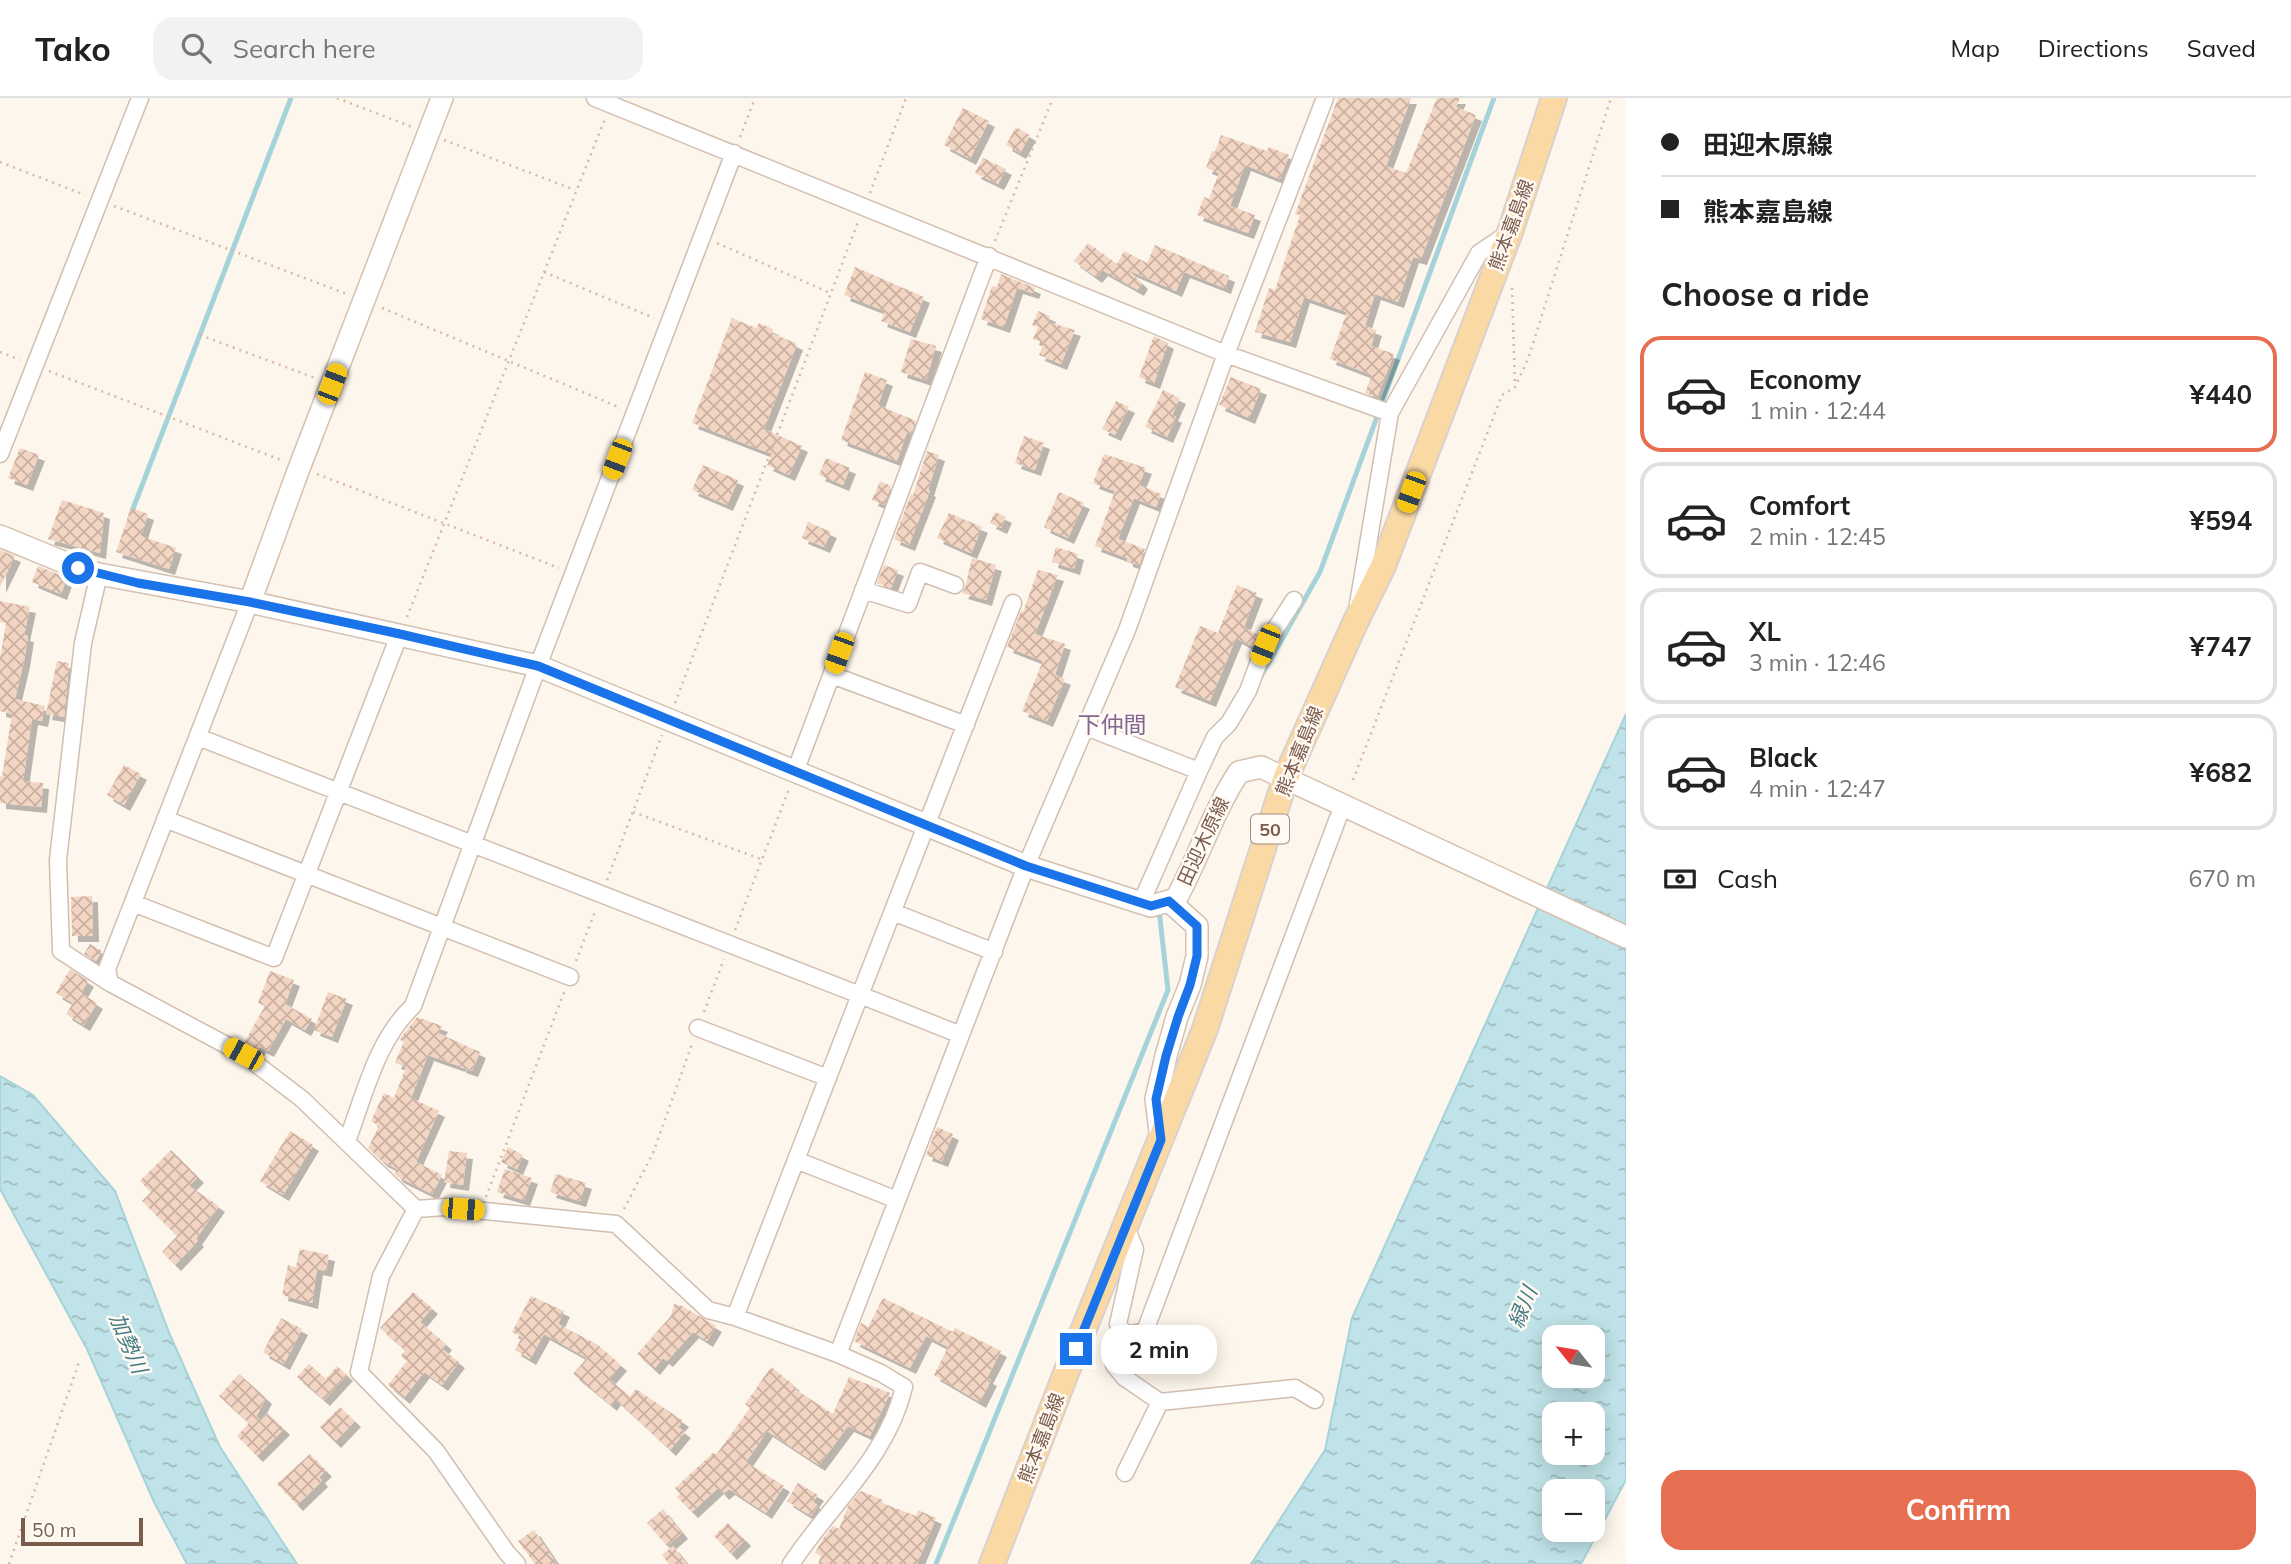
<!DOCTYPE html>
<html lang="en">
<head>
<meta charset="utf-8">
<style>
	:root { --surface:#fff; --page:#f2f2f2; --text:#222; --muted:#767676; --line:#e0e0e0; --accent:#e76f51 }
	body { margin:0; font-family:Mulish,"Noto Sans JP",sans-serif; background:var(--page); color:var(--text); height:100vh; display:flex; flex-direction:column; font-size:26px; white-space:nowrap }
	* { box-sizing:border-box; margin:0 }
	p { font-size:23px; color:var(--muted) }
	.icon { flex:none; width:38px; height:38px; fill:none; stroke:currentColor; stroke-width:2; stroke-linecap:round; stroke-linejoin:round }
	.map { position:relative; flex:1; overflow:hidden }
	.sheet { display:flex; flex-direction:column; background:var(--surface); width:665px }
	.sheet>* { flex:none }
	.hud { display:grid; align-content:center; height:154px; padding:0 35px; background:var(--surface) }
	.needle { width:46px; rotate:300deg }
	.fabs { position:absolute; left:1542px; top:1227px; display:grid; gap:14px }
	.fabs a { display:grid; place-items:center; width:63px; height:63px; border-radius:14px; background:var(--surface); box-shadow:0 4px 18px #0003; font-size:35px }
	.scale { position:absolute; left:21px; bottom:18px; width:122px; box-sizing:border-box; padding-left:7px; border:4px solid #7a5c4d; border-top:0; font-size:19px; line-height:24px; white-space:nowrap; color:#7a5c4d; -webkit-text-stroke:5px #fffaf3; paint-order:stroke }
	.end { position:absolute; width:32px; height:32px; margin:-16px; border:9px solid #1a73e8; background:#fff; box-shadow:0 0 0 4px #fff }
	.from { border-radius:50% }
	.bubble { position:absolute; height:49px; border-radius:21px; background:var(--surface); box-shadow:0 4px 18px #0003; font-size:23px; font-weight:700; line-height:49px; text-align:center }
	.car { position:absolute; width:21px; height:42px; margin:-21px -10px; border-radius:9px; box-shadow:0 0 5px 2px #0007; background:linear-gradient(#f5c518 24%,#345 0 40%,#f5c518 0 76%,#345 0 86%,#f5c518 0) }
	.hud b { display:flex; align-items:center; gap:24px; height:66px; font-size:26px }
	.hud b+b { border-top:2px solid var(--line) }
	.hud i { width:18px; height:18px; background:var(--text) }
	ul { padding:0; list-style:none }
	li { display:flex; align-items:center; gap:21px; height:116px; margin:0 14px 10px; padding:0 21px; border:4px solid var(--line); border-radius:21px }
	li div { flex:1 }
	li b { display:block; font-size:26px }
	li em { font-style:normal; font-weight:700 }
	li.on { border-color:var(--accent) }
	li>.icon { width:63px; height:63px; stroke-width:1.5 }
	h2 { padding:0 35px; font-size:32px; line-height:84px }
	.pay { display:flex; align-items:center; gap:18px; height:77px; padding:0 35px; font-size:26px }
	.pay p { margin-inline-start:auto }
	.action { display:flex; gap:14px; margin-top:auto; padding:14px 35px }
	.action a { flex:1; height:80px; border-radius:21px; background:var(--accent); color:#fff; font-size:28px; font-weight:700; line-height:80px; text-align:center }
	header { display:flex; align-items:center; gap:42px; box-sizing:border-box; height:98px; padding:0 35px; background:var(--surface); border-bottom:2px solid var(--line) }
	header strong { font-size:33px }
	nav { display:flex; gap:38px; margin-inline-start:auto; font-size:24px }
	.search { width:490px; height:63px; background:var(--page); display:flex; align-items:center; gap:18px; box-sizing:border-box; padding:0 24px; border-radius:21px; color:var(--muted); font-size:26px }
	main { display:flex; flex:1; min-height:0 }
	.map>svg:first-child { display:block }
</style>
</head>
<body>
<header>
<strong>Tako</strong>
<div class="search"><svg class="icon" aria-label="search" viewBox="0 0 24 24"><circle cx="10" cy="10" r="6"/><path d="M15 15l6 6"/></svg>Search here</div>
<nav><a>Map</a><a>Directions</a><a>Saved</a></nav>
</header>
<main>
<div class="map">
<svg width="1626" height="1466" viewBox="0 0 1626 1466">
	<defs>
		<pattern id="water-ripples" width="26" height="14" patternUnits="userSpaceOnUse" patternTransform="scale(1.75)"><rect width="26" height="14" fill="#bfe3e8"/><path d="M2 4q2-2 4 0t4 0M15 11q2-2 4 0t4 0" fill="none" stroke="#a0bbbe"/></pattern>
		<pattern id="building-cross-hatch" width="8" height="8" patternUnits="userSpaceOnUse" patternTransform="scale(1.75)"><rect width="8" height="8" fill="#f3d5c3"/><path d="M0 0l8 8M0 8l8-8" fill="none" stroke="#cab0a1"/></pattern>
		<filter id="shadow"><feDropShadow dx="6" dy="6" stdDeviation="0" flood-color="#0004"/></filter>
	</defs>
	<rect width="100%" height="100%" fill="#fdf6ec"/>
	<path fill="url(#water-ripples)" stroke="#a5d3da" stroke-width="2" fill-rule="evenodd" d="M1626,616V1382L1581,1466H1251L1325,1352L1352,1220ZM1554,1239H1592V1278H1554ZM1554,1316H1592V1354H1554ZM1554,1393H1592V1432H1554Z
		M0,978L33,997L115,1093L170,1237L220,1349L297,1466H187L154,1404L87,1251L0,1091Z"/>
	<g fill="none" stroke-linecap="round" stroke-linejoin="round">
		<path stroke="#a5d3da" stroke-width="5" d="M131,416L291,0
			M1260,580L1320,474L1494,0
			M936,1466L1168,892L1159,812"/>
	</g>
	<path fill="url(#building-cross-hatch)" filter="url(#shadow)" d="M1338,0H1411L1386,68L1406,75L1437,0H1460L1456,9L1476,17L1421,161L1413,159L1398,204L1375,196L1365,228L1376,232L1371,248L1394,256L1377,299L1365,295L1372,277L1330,261L1347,214L1304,199L1290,244L1255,234L1269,190L1275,192L1300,117L1295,116Z
		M963,10L989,23L970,61L944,47Z
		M1016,29L1030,37L1020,55L1006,47Z
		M1221,37L1267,53L1269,49L1289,57L1280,81L1245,67L1230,108L1255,117L1248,135L1197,117L1204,99L1209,101L1219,75L1206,70L1212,53L1215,54Z
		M983,60L1006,71L998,86L975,75Z
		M1088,145L1117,166L1124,153L1147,165L1155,147L1229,178L1225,190L1184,174L1176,193L1128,172L1142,185L1138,192L1102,172L1096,179L1074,163Z
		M855,169L924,199L910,234L881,223L885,213L844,197Z
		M1001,176L1035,190L1033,195L1017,190L1004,229L981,221L992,188L997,189Z
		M1038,213L1050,218L1048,224L1075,232L1061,266L1039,257L1044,245L1033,241L1038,229L1032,227Z
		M732,220L756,230L759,225L773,231L772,235L797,246L764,331L802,348L789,377L767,367L772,356L692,325Z
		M1154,238L1168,245L1154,285L1139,279Z
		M911,241L936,248L926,282L901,274Z
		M865,274L887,282L878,307L916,323L911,336L907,334L897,363L841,342Z
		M1231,279L1261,291L1249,320L1219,307Z
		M1163,292L1180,300L1172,317L1176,319L1167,339L1145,329Z
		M1116,303L1129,309L1115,337L1102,331Z
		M1024,338L1044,345L1035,372L1015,365Z
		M20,350L39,357L27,387L8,380Z
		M927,353L939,357L928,392L930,393L909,447L894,441L911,396L913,397Z
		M1104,356L1146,370L1139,387L1161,396L1156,409L1134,400L1118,441L1145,451L1139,467L1127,463V460L1095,448L1115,393L1093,385Z
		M826,360L850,370L843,387L819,377Z
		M703,367L738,382L727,407L692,392Z
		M880,383L891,388L884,407L872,402Z
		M1059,394L1084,405L1068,440L1044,429Z
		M62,402L104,415L100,455L48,441Z
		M131,410L148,416L141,438L176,450L169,471L116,454Z
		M995,414L1006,419L1001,430L990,425Z
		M949,415L982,429L971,455L937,440Z
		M808,424L831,434L824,449L802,440Z
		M1056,449L1078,456L1074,471L1052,464Z
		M0,452L15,458L0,489Z
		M972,460L996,467L986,502L962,495L965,490Z
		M884,467L898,472L891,490L877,485Z
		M38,468L67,480L61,496L32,484Z
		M1038,472L1058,477L1035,536L1065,546L1055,577L1065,581L1047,623L1022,613L1043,563L1007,549L1021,513L1023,514Z
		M1237,487L1257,495L1244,529L1259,537L1253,549L1236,540L1210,603L1175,589L1200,528L1218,535Z
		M0,503L30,509L24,537L28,538L24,563L15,601L45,608L42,623L32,621L23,683L43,685L41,709L0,705V678L2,679L12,616L0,613V560L6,525L0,524Z
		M57,563L69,565L64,619L46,616Z
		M124,667L141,676L124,707L107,697Z
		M92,798L93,838H72L71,799Z
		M90,846L102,853L96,863L84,856Z
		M70,871L88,883L81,895L97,905L84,927L66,916L73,905L56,895Z
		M270,873L294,882L285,906L312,921L305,932L286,921L268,953L260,949L257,954L244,945L265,908L258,905Z
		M328,894L347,901L332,939L314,932Z
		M417,919L442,928L438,935L480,954L472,973L460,969L461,965L459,968L428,957L411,1000L439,1013L416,1064L442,1077L432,1096L398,1079L395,1076L397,1071L382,1063L368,1050L379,1028L371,1023L384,995L394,1000L406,969L395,965L404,943L399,942Z
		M937,1029L953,1036L942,1063L926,1057Z
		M290,1033L313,1047L283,1097L260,1083Z
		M508,1049L523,1057L517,1071L501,1064Z
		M171,1052L198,1079L189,1088L219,1108L196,1141L198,1143L175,1167L162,1154L177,1138L142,1103L151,1094L140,1083Z
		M449,1053L467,1055L463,1087L444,1084Z
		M505,1071L532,1080L524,1102L497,1094Z
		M556,1076L586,1085L580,1103L550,1094Z
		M300,1151L329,1157L326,1173L317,1171L312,1205L282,1197L288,1167L296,1169Z
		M413,1194L432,1210L420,1224L446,1246L442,1251L459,1264L442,1287L424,1274L404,1300L388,1287L407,1263L401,1258L405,1252L380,1230Z
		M531,1198L564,1213L558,1226L598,1247L621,1267L609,1281L630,1298L636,1291L683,1323L678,1329L685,1334L670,1352L615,1301L611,1307L573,1276L587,1260L544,1236L530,1261L515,1252L522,1239L512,1234Z
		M883,1200L953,1234L955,1230L1001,1253L987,1280L991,1282L980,1304L934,1277L948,1249L926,1238L910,1270L854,1243L861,1225L868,1229Z
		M674,1206L682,1208L716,1228L707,1243L693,1234L667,1263L663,1260L654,1271L637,1256L671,1218Z
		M281,1220L302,1231L284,1266L263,1254Z
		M309,1266L326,1281L337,1268L347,1277L324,1302L297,1279Z
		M771,1269L794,1287L792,1289L833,1316L849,1279L890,1295L870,1338L848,1328L819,1367L767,1333L746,1364L784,1388L766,1415L729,1391L723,1396L718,1390L692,1414L677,1399L680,1396L675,1390L714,1354L716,1357L750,1310L745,1306Z
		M239,1276L266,1300L256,1319L261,1322L267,1315L284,1331L257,1358L237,1338L249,1325L219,1298Z
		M340,1309L355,1323L335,1344L320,1329Z
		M310,1356L326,1373L319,1379L322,1383L297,1407L277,1386Z
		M798,1385L818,1397L813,1404L818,1408L811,1418L787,1403Z
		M861,1393L883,1402L882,1405L916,1418L918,1412L936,1420L917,1466H818L821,1458L815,1455L822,1442L833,1428L839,1431L848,1408Z
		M663,1411L682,1435L667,1448L647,1425Z
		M728,1425L745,1442L731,1456L714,1438Z
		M534,1432L557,1466H535L518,1443Z
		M673,1448L687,1466H669L662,1457Z"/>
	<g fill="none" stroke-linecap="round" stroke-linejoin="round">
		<defs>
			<path id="street" d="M595,0L1226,256L1390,315
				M0,356L140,0
				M99,476L83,545L58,762L61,853L110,885L243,956L302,1001L416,1111L445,1109L616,1126L708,1212L735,1219L838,1256L881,1275L904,1289C888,1359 829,1408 791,1466
				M863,492L908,506L920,474L955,487
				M1358,506L1390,315L1479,155L1510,134
				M832,577L966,627
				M1086,629L1199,673L1141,805
				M198,639L860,897L735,1219
				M1199,673L1215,639L1229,625L1248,593L1265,547L1294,502
				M795,674L989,158
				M165,721L570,879
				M133,805L274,860L400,535
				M893,814L994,854
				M110,885L107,871L250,504
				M698,930L828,980
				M961,937L860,897L1013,505
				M347,1043C365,996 376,943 413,908L538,568L734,55
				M796,1062L897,1102
				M416,1111L381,1178L359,1274L436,1353L507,1455L517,1466
				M1126,1129L1135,1151L1118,1226L1125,1237L1145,1233L1338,720
				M1125,1237L1114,1267L1125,1280L1160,1304L1125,1375
				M838,1256L1026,768L1127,532L1226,256L1325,0
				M1160,1304L1295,1290L1315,1302"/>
			<path id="secondary" d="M0,438L78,470L99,476L250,504L538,568L1026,768L1151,808L1176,801C1199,759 1213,713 1239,674L1261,669L1626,839
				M250,504L298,373L442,0
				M1161,1041L1156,1001L1166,958L1177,919L1190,887L1197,858V828L1169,803"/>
			<path id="primary" d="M992,1466L1066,1275L1205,931L1286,679L1355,525L1383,468L1510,134L1554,0"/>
		</defs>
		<use href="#street" stroke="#d1beb0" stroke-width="19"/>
		<use href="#secondary" stroke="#d6c0b0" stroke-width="24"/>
		<use href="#primary" stroke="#dad1cd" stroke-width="28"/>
		<path stroke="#d9b8a5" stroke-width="2.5" stroke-dasharray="2 5" stroke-linecap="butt" d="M337,0L412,29
			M740,39L755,0
			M444,42L575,92
			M0,64L85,97
			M870,95L906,0
			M114,108L347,196
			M995,143L1053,0
			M717,145L828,194
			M544,174L654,220
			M1512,190L1515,288
			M382,210L621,310
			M200,237L315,280
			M0,254L20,262
			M49,273L281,362
			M317,376L559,470
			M407,519L605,21
			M675,605L858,124
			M1353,682L1502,297L1515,289L1528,261L1611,0
			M633,714L761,761
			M607,782L662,637
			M735,832L789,691
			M576,863L596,811
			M704,914L724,861
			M486,1099L565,892
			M624,1111L653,1055L692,946
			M9,1466L79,1264"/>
		<use href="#street" stroke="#fff" stroke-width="16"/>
		<use href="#secondary" stroke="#fff" stroke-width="21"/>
		<use href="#primary" stroke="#fbd9a5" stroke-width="24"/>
	</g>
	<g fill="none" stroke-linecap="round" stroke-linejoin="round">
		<path stroke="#1a73e8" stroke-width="9" d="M78,470L138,485L250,504L400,536L538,568L1026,768L1151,808L1169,803L1197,828V858L1190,887L1178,919L1166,958L1156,1001L1161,1042L1076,1251"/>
	</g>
	<g text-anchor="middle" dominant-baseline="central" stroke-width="5" stroke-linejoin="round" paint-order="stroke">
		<rect fill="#fffaf3" stroke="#a28b7f" stroke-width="2" x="1251" y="716.5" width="38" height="29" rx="5"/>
		<g font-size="18" font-weight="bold" fill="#7a5c4d">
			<text x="1270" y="731">50</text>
		</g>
		<g font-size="19" fill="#7a5c4d" stroke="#fffaf3">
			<text transform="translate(1511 127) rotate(-70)">熊本嘉島線</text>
			<text transform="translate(1299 653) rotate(-68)">熊本嘉島線</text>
			<text transform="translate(1203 743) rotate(-65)">田迎木原線</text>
			<text transform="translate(1041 1340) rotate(-69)">熊本嘉島線</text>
		</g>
		<g font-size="21" font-style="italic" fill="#437c86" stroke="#fffaf3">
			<text transform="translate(1522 1209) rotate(-68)">緑川</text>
			<text transform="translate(129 1245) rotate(67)">加勢川</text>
		</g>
		<g font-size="23" fill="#846695" stroke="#fffaf3">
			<text x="1112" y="626">下仲間</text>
		</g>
	</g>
</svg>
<div class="fabs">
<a><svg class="needle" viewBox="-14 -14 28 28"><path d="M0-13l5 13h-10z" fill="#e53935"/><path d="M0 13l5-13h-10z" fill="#767676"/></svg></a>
<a>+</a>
<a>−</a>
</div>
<div class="scale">50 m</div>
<i class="end from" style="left:78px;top:470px"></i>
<i class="end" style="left:1076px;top:1251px"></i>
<div class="bubble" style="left:1101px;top:1227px;width:116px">2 min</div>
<i class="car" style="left:332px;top:286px;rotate:21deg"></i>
<i class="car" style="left:617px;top:361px;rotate:201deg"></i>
<i class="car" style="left:1411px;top:394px;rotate:200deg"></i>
<i class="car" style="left:1265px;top:547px;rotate:202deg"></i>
<i class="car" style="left:839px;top:555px;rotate:200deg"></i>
<i class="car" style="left:243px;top:956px;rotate:299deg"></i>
<i class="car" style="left:463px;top:1111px;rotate:95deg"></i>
</div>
<section class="sheet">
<div class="hud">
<b><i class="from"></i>田迎木原線</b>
<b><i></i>熊本嘉島線</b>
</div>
<h2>Choose a ride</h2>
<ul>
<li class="on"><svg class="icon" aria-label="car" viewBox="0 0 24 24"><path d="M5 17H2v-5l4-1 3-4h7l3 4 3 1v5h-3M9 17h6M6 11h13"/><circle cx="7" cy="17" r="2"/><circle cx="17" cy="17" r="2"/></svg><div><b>Economy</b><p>1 min · 12:44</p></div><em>¥440</em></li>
<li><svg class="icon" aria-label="car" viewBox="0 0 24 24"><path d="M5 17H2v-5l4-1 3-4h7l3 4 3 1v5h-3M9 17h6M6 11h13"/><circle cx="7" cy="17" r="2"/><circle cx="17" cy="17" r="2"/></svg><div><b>Comfort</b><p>2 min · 12:45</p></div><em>¥594</em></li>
<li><svg class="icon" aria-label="car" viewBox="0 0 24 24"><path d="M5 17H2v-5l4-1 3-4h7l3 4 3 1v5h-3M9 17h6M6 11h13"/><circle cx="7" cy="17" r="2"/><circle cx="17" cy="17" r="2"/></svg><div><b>XL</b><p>3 min · 12:46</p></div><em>¥747</em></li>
<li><svg class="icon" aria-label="car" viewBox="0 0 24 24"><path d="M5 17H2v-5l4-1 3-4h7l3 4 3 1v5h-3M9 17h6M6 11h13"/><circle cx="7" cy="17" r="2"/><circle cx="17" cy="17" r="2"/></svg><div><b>Black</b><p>4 min · 12:47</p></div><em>¥682</em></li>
</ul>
<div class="pay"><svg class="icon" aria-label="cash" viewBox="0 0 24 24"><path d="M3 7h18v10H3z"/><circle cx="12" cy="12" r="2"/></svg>Cash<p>670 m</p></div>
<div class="action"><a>Confirm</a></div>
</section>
</main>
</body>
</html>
